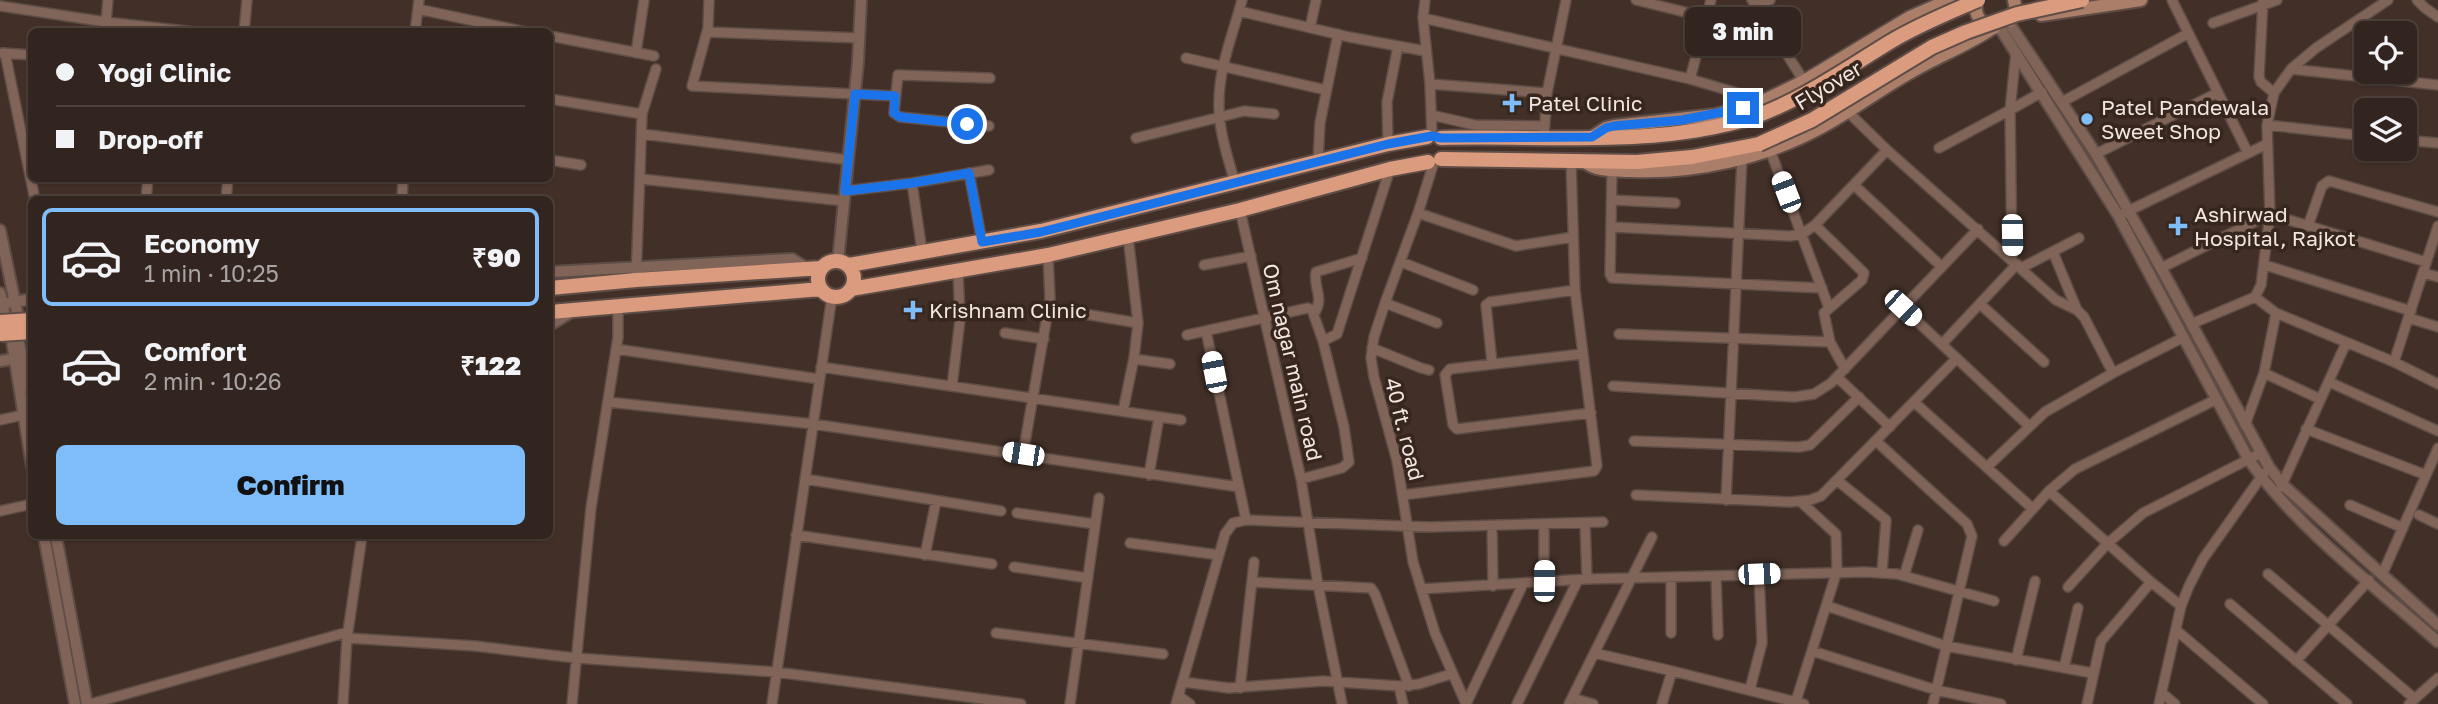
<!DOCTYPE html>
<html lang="en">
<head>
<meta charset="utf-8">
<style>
	:root { --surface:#32241e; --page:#3d302b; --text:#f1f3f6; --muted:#a8a4a4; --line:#4d413c; --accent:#7fbdfa }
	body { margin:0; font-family:"Golos Text",sans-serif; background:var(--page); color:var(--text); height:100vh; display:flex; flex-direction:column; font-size:26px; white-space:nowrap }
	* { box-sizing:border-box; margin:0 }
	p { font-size:23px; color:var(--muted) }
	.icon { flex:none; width:38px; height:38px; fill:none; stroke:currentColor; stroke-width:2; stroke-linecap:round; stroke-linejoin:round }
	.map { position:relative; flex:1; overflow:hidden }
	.drawer { position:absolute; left:28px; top:196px; width:525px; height:343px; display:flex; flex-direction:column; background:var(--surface); border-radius:10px; box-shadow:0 2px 5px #0004,0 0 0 2px var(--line) }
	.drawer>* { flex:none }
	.top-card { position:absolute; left:28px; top:28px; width:525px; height:154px; border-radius:10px; box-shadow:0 2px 5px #0004,0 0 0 2px var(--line); display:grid; align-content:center; height:154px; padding:0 28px; background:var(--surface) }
	.buttons { position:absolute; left:2354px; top:21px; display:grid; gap:14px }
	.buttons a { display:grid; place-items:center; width:63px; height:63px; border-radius:10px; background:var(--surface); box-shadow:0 2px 5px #0004,0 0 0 2px var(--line); font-size:35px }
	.end { position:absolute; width:32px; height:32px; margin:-16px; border:9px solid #1a73e8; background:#fff; box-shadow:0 0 0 4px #fff }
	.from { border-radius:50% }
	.bubble { position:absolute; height:49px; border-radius:10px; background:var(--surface); box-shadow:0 2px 5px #0004,0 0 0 2px var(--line); font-size:23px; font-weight:800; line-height:49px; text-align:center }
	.car { position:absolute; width:21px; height:42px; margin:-21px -10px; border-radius:9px; box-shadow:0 0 5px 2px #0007; background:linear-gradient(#fff 24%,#345 0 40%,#fff 0 76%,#345 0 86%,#fff 0) }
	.top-card b { display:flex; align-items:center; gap:24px; height:66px; font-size:26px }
	.top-card b+b { border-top:2px solid var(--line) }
	.top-card i { width:18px; height:18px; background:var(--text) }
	ul { padding:12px 0 0; list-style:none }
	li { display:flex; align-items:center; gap:21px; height:98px; margin:0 14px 10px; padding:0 14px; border:4px solid transparent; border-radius:10px }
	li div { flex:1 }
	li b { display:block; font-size:26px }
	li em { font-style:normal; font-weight:800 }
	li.current { border-color:var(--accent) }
	li>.icon { width:63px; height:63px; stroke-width:1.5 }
	.primary-button { display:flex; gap:14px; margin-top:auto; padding:14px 28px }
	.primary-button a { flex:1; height:80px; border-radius:10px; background:var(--accent); color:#111; font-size:28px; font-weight:800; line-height:80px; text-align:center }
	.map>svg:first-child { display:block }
</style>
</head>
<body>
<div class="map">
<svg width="2438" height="704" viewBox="0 0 2438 704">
	<rect width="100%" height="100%" fill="#423028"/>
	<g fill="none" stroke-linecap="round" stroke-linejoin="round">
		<defs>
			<path id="minor" d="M709,0L708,28L692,86L895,96
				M1425,0L1423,18L1430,84L1432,136
				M1636,0L1741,26
				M1752,0L1804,81
				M2172,0L2248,153
				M2263,0L2259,77L2261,82L2274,93
				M2417,0L2425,8L2438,17
				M0,6L106,22L194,32
				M1756,6L1770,0
				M418,9L526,32
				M1239,11L1349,37L1425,51
				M1423,18L1690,79L1764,101
				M106,22L108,0
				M2213,23L2277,0
				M1310,28L1316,0
				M244,32L247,0
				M415,32L419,0
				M707,32L859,38
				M550,36L654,56
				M2,53L32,55
				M5,53L35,200
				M636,53L644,0
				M1186,58L1326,90
				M2291,69L2438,85
				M1690,79L1711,0
				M1430,84L1547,93
				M550,99L642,114
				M2062,102L2187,34
				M1847,111L1887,150L2056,300L2077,310L2084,317L2113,373
				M1431,115L1475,125L1544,126
				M2267,125L2366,136
				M989,126L900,117L894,113L898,75L990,78
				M642,134L849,160
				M1544,137L1547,93L1566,0
				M1136,138L1244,111L1274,114
				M2404,140L2438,143
				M1388,144L1387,102L1398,46
				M1939,148L2010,110L2016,52
				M1770,150L1829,308
				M2096,154L2217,93
				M550,160L581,165
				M1318,161L1320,123L1338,34
				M1434,162L1418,213L1385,303L1374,337L1371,358L1374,377L1397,461L1413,562L1435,633L1466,704
				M1612,170L1610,274L1612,278L1822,288
				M969,173L982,242
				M641,179L844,201
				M1235,183C1228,158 1218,129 1219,102C1219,67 1233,34 1242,0
				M1854,185L1942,267
				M845,191L912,183
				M146,200L148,178
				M226,200L228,178
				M402,200L403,178
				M1612,200L1675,203
				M1240,210L1301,479L1318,585L1342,704
				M1418,213L1516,246L1573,237
				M2124,213L2267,144
				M1815,225L1864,273L1862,280L1824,313L1830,342
				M2308,226L2322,186L2329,181L2438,212
				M1612,227L1790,236L1802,234L1815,225L1887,150
				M922,251L912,183L989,170
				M2053,252L2077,310
				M2012,260L2010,110L2042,92
				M1401,262L1473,290
				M1204,265L1251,256
				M2265,265L2411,311
				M2021,268L2079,238
				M2161,268L2270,214L2426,262
				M2423,273L2438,277
				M636,280L642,114L656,69
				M2255,297L2276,313L2394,362L2438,384
				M1385,303L1437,323
				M1980,304L2044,362
				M1049,308L1138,323
				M1903,308L2029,426
				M1314,314C1325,297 1313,289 1316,272L1362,258
				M2409,318L2438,327
				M2191,324L2255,297L2261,285L2270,214L2267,125L2274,93L2291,69L2316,48L2388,0
				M1206,331L1246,520
				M1005,333L1044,339
				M1619,334L1830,342L1845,369
				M1187,335L1308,308L1312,310L1323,341L1344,427L1349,462L1342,468L1301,479
				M1323,341L1337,334L1390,169
				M1942,344L2017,264
				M1372,348L1421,368L1429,370
				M616,349L819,379
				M1582,354L1450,369L1445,375L1453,425L1457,429L1591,413
				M1134,359L1170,364
				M2394,362L2438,226
				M1492,363L1486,305L1490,302L1575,290
				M821,367L1181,420
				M2264,373L2320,399
				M1837,377L1890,427
				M2329,382L2438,431
				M952,386L960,320L958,271
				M1613,386L1794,397L1814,394L1831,383L1978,229
				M608,402L813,424L1239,487
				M1914,402L2033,509
				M1123,411L1134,358L1138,323L1128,236
				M0,420L23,415
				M2245,425L2264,373L2276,313
				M2306,429L2426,475
				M1634,441L1799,447L1810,445L1859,397
				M1876,441L1967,524L1972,536L1933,704
				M1023,454L1050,299L1048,255
				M1988,466L2045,412L2113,373L2184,337
				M1149,475L1159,417
				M805,479L1001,511
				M1838,481L1886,520L1882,572
				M2281,487L2346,343
				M2049,491L2151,582L2181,606
				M1403,495L1594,471L1597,466L1575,290L1571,162
				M1636,495L1790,502L1810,500L1821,496L1957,358
				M1726,500L1742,158
				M2350,505L2403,528
				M0,511L32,504
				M1017,513L1095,524
				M2419,515L2438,524
				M1585,523L1587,579
				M1492,526L1493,586
				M796,535L992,564
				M2004,541L2049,491L2075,469L2217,399
				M1130,543L1219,555
				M925,555L936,501
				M1014,567L1088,578
				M2268,574L2415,699
				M2382,575L2438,448
				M1716,576L1718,635
				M1904,576L1918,530
				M1671,577V633
				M1544,581V524
				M1252,582L1371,588L1375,594L1409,686
				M2068,587L2107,544L2143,513L2261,453
				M1421,589L1587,579L1865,572L1897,574L1994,601
				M2230,604L2347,704
				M1827,606L1946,646L2092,673
				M2176,630L2263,704
				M996,633L1163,654
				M347,638L475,646L576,658L776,672L1021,704
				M1812,651L1936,690L2001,704
				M1594,653L1672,671
				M2016,660L2035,581
				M2296,661L2369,580
				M2064,668L2078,608
				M1183,682L1229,688L1323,681L1399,686L1419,684L1451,674
				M1399,686L1403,704
				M1240,688L1254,562
				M1750,689L1762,643L1759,574
				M2162,693L2175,704
				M1179,696L1190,704
				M1572,698L1593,704
				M90,704L348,632
				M343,704L347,638L362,536
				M572,704L591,508L618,337V306
				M772,704L832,296
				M1070,704L1099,498
				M1176,704L1225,534L1233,523L1246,520L1430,527L1603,522
				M1466,704L1523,584
				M1517,704L1578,580
				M1569,704L1652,537
				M1662,704L1672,671L1804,704
				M1795,704L1837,571L1836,534L1801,502
				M2087,704L2101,641L2151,582
				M2159,704L2181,606L2189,586L2203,559L2264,473
				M2409,704L2438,678"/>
			<path id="tertiary" d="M2009,23L2096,154L2161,268L2269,467L2282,484L2438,625
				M2000,28L2118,215L2249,460C2296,527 2377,588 2438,642
				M0,230L18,317
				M838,261L858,62L861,0
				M550,272L792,259L808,269
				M0,293L6,320
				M0,304L32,299
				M550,325L573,311
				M11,335L32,467
				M17,335L32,398
				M0,361L32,356
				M44,536L75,704
				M56,536L87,704"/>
			<path id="secondary" d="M1977,0C1973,14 1980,24 1994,28
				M2041,15L2141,0
				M2010,21L2016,10L2014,0
				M1592,137L1606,128L1614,126L1715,115L1757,104L1804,81L1910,17L1949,0
				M1585,162C1597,172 1615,170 1631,171C1695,174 1765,158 1822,127C1853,110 1882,88 1913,71C1939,56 1968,45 1993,28"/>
			<path id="trunk" d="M1441,138C1543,135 1652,148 1751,118
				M1441,159L1637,162L1692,157L1759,144
				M818 279a18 18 0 1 1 36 0a18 18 0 1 1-36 0Z
				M849,265L1041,231L1388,144L1427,137
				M550,288L636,280L822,268
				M851,289L1048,255L1240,210L1390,169L1428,162
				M550,312L821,289"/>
		</defs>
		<use href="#minor" stroke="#5e4d46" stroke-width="12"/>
		<use href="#tertiary" stroke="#5e4d46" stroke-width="14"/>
		<use href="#secondary" stroke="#5e4d46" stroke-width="16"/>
		<use href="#trunk" stroke="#5e4d46" stroke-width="18"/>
		<use href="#minor" stroke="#816458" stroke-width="9"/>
		<use href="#tertiary" stroke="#816458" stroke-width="10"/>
		<use href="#secondary" stroke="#ab7e6a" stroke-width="12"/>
		<use href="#trunk" stroke="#da9b7e" stroke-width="14"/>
		<defs>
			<path id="trunk-bridge" d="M1751,118C1802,100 1844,70 1890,42C1918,25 1948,13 1978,0
				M1759,144L1812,120L1932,47L1966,32L2017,14L2082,0
				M0,322L32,320
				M0,334L32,332"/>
		</defs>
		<use href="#trunk-bridge" stroke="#5e4d46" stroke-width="18" stroke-linecap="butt"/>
		<use href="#trunk-bridge" stroke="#da9b7e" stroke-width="14"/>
	</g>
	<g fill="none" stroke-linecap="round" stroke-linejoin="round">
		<path stroke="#1a73e8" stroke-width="9" d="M967,124L900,117L894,113L895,96L855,94L845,191L912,183L969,173L982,242L1041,232L1388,144L1432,136L1441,138L1592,137L1606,128L1614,126L1682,120L1743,108"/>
	</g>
	<g fill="#7fbdfa" stroke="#37261e" stroke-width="2.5">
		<path d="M1508.5 92.5h7v7h7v7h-7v7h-7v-7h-7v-7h7z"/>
		<circle cx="2087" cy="119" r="7"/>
		<path d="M2174.5 215.5h7v7h7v7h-7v7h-7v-7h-7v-7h7z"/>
		<path d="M909.5 299.5h7v7h7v7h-7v7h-7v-7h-7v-7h7z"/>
	</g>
	<g text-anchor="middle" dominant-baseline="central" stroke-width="7" stroke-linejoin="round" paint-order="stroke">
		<g font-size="21" fill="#f2e6e1" stroke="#37261e">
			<text transform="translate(1828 85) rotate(-31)">Flyover</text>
			<text transform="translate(1293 362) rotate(77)">Om nagar main road</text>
			<text transform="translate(1405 429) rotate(76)">40 ft. road</text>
		</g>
		<g font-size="21" fill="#f2e6e1" stroke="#37261e" text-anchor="start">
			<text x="1528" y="103">Patel Clinic</text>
			<text x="2101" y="107">Patel Pandewala<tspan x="2101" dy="24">Sweet Shop</tspan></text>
			<text x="2194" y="214">Ashirwad<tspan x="2194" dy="24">Hospital, Rajkot</tspan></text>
			<text x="929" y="310">Krishnam Clinic</text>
		</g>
	</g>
</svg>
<div class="buttons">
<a><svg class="icon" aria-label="locate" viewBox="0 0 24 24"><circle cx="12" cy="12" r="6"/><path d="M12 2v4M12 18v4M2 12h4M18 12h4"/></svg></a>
<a><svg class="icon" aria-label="layers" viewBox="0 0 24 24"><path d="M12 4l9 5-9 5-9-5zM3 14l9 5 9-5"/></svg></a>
</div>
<i class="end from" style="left:967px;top:124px"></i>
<i class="end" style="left:1743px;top:108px"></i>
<div class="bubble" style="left:1685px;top:7px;width:116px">3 min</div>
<i class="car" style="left:1786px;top:192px;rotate:339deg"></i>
<i class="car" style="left:2012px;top:235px;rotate:179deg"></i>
<i class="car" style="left:1903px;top:308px;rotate:133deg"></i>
<i class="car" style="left:1214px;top:372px;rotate:349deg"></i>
<i class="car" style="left:1023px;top:454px;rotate:279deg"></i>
<i class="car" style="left:1759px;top:574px;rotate:88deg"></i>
<i class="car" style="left:1544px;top:581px;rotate:1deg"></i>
<div class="top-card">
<b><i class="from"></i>Yogi Clinic</b>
<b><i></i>Drop-off</b>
</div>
<section class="drawer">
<ul>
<li class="current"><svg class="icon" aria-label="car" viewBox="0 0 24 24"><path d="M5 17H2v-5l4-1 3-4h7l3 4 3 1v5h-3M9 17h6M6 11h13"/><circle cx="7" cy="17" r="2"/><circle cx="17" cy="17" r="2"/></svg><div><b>Economy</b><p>1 min · 10:25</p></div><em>₹90</em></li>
<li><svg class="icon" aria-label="car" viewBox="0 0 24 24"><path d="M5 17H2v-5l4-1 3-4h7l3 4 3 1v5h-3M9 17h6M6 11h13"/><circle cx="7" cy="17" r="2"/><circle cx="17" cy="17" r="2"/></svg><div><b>Comfort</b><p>2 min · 10:26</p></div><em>₹122</em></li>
</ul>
<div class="primary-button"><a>Confirm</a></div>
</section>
</div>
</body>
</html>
